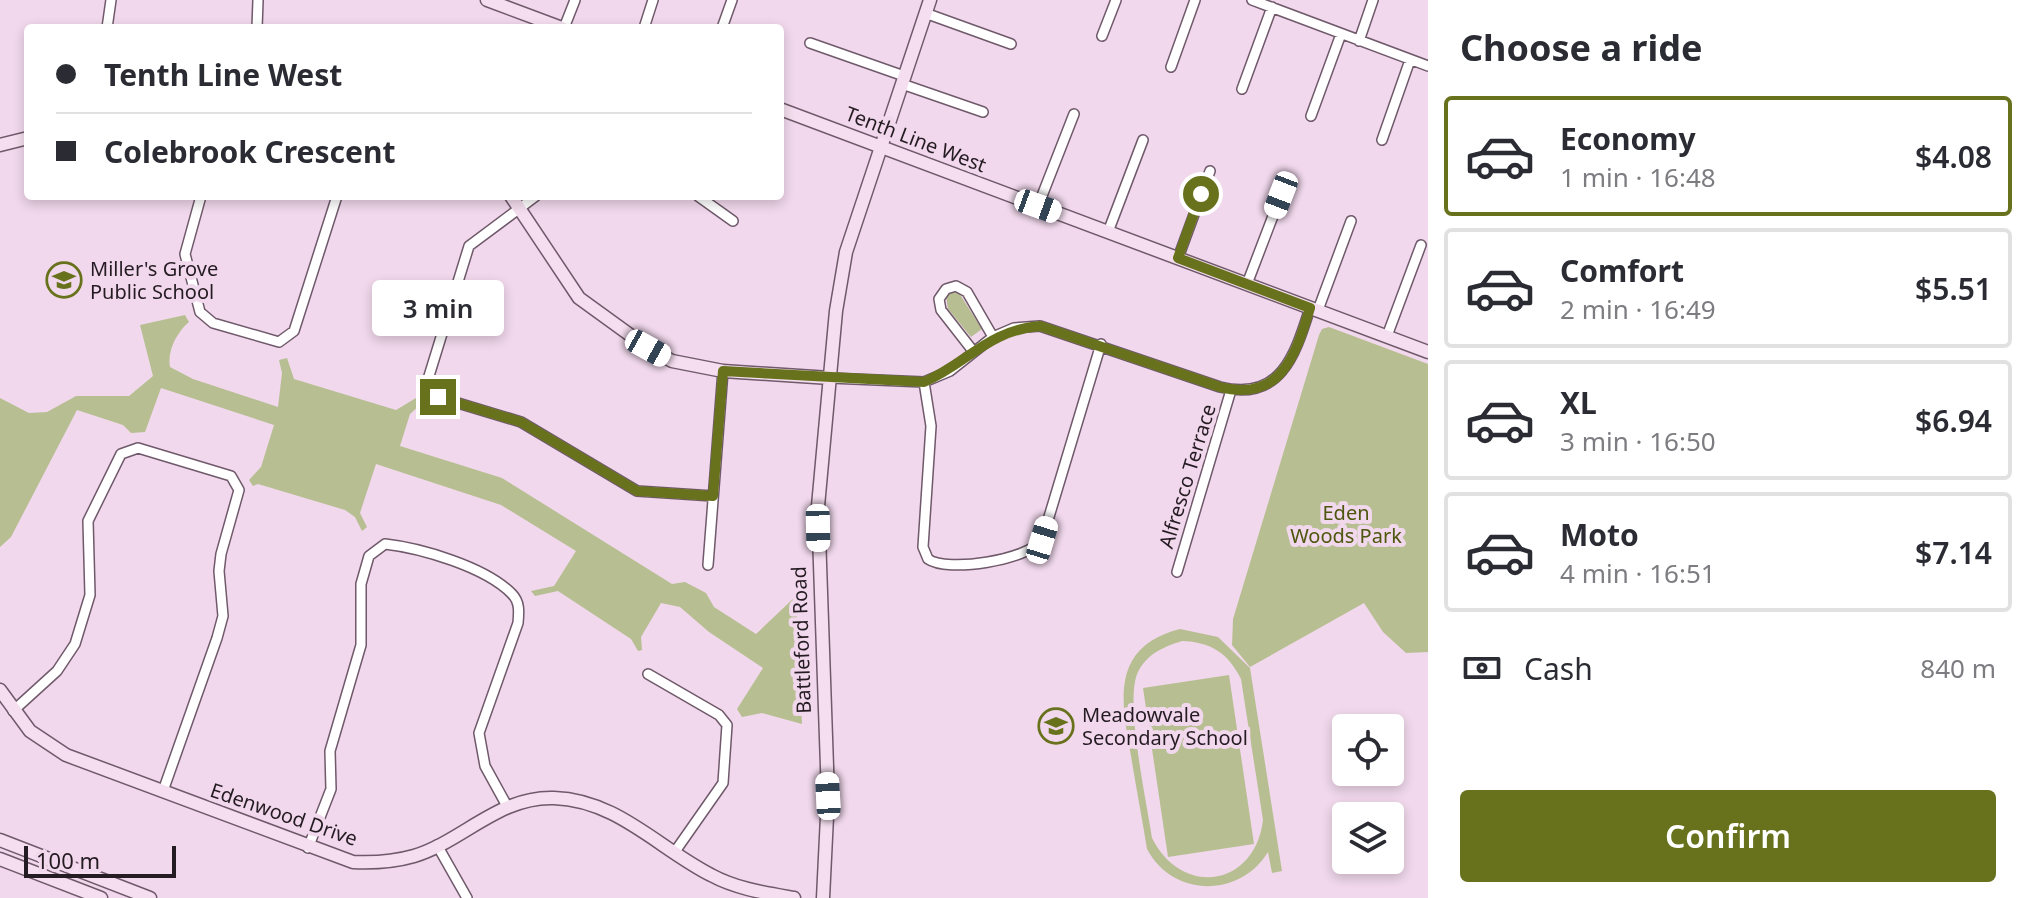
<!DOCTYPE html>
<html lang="en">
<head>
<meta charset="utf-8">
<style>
	:root { --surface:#fff; --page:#f2f2f3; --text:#2b2b33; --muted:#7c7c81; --line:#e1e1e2; --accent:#68721c }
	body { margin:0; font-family:"Noto Sans",sans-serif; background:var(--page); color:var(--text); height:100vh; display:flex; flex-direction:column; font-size:30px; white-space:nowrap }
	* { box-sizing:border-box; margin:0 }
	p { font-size:26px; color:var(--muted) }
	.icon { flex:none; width:44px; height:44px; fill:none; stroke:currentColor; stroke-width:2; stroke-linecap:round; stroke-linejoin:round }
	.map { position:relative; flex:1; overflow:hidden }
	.panel { display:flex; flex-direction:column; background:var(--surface); width:600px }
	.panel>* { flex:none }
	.hud { position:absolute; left:24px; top:24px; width:760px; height:176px; border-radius:8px; box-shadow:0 4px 12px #0003; display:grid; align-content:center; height:176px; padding:0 32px; background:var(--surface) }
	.buttons { position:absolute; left:1332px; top:714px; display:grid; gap:16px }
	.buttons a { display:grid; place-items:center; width:72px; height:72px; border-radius:8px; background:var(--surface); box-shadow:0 4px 12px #0003; font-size:40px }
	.scale { position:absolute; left:24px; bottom:20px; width:152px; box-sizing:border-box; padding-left:8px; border:4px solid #251c23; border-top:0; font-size:22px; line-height:28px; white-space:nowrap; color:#251c23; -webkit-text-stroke:6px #f1d8ec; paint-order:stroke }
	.end { position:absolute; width:36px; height:36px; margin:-18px; border:10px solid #68721c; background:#fff; box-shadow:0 0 0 4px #fff }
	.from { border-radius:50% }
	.bubble { position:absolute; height:56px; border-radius:8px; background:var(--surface); box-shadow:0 4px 12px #0003; font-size:26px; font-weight:600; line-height:56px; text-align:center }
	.car { position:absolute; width:24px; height:48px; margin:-24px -12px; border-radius:10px; box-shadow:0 0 6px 2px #0007; background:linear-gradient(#fff 24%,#345 0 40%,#fff 0 76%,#345 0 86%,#fff 0) }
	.hud b { display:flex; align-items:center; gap:28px; height:76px; font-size:30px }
	.hud b+b { border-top:2px solid var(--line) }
	.hud i { width:20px; height:20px; background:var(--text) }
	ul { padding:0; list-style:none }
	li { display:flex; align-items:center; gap:24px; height:120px; margin:0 16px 12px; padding:0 16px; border:4px solid var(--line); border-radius:8px }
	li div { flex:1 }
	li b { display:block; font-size:30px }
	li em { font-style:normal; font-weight:600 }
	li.selected { border-color:var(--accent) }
	li>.icon { width:72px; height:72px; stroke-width:1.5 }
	h2 { padding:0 32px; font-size:36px; line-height:96px }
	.pay { display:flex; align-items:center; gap:20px; height:88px; padding:0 32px; font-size:30px }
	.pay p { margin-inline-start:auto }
	.button { display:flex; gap:16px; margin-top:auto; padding:16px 32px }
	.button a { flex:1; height:92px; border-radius:8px; background:var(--accent); color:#fff; font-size:32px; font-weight:600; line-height:92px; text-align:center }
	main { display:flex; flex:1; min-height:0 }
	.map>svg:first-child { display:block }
</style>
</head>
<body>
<main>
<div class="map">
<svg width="1428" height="898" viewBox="0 0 1428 898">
	<rect width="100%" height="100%" fill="#f1d8ec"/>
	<path fill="#b7bf92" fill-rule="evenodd" d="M952,292L959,293L982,329L971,337L948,309L946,296Z
		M185,315L189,322C177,332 167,351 170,367L193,379L278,407L282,373L279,360L287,358L294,379L396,410L416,398L420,405L410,414L400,446L502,478L672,584L685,582L706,593L714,607L756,634L796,596L802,724L762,713L742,717L737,709L763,668L709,632L680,607L661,603L641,637L642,650L638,651L631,639L558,591L535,596L531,591L554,586L576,551L501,505L376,464L360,513L367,527L362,531L355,517L345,510L258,484L253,486L249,480L261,467L274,425L161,388L145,432L131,433L123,425L77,410L11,537L0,547V398L29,413L47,412L76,396H129L153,376L140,325Z
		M1329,327L1428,364V652L1406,653L1383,632L1364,603L1250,667L1232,645L1233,619L1319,335L1322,329Z
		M1180,629L1218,637L1250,668L1282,871L1272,873L1268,852C1240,898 1173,898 1147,849C1142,818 1136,787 1131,756C1121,701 1110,647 1180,629ZM1182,641C1211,642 1228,653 1241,679L1263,820C1255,887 1182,898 1152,838C1147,803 1124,700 1138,672C1147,654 1163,647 1182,641Z
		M1229,675L1254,844L1168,857L1143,688Z"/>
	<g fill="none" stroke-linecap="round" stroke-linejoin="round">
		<defs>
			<path id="street" d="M1252,0L1428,66
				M925,13L1011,44
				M107,28L111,0
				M257,28L258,0
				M564,28L575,0
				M644,28L653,0
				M722,28L732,0
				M1102,36L1116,0
				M1359,41L1373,0
				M810,43L904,76
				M1171,67L1195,0
				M902,84L983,112
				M1242,89L1272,7
				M1311,116L1341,34
				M1382,140L1410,60
				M201,196L185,254L200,312L213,323L279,342L294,331L337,196
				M536,196L469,246L429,376L431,388L438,397L521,422L637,491L713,496
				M698,196L733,221
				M1038,206L1074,114
				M1108,232L1143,140
				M1178,258L1210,171
				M1247,284L1281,195
				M1318,310L1351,221
				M1387,336L1421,245
				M973,351L941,310L939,299L946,289L956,286L967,292L993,337
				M830,378L924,382L950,371L993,337L1014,328L1040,326L1220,387C1281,402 1295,355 1310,308
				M924,382L931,426L923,547L928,559C947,573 1028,560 1042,540L1101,344
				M708,565L723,371
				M1177,572L1231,390
				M648,674L719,715L727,725L723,783L674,853
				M13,711L57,671L75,644L90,595L88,521L121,454L138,448L231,476L239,490L221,554L219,571L223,616L217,638L163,791
				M437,845L467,898
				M308,848L331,789L330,751L361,645V584L369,556L385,544C421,548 486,567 512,594C520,602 519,612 518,623L479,733L485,766L507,806"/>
			<path id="secondary" d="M487,0L562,28
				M780,109L1428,352
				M0,145L28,138
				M511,196L579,298L648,348L672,361L723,371L830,378
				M0,690L30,731L66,755L353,862C374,863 393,862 414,856C463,841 499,796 554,798C617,800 658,848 711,875C737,889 765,893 794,898
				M0,840L150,898
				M0,859L101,898
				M823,898L828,796L818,506L836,311L846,252L930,0"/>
		</defs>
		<use href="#street" stroke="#6f596a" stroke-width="12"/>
		<use href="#secondary" stroke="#6f596a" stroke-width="15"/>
		<use href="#street" stroke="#fff" stroke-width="9"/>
		<use href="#secondary" stroke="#f4deef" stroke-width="12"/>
	</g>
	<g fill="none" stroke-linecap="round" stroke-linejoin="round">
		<path stroke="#68721c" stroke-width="10" d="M438,397L521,422L637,491L713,496L723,371L924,382C967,363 989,330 1040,326L1220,387C1281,403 1296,354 1310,308L1178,258L1201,194"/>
	</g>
	<defs>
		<symbol id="school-ring" viewBox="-11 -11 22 22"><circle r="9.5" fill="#f1d8ec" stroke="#68721c" stroke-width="1.5"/><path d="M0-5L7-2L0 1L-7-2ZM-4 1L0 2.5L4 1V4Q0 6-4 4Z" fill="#68721c"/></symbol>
	</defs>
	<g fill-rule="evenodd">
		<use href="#school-ring" x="44" y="260" width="40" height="40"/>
		<use href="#school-ring" x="1036" y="706" width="40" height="40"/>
	</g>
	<g text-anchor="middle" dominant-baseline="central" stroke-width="8" stroke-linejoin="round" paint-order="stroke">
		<g font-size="20" fill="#251c23" stroke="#f1d8ec">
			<text transform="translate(916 139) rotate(21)">Tenth Line West</text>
			<text transform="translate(1187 476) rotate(-73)">Alfresco Terrace</text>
			<text transform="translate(801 640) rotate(-92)">Battleford Road</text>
			<text transform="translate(284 814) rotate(19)">Edenwood Drive</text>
		</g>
		<g font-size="20" fill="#251c23" stroke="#f1d8ec" text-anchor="start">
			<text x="90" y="268">Miller's Grove<tspan x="90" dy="23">Public School</tspan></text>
			<text x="1082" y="714">Meadowvale<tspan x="1082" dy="23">Secondary School</tspan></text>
		</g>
		<g font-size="20" fill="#4e570e" stroke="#f1d8ec">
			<text x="1346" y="512">Eden<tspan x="1346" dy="23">Woods Park</tspan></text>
		</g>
	</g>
</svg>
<div class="buttons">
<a><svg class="icon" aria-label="locate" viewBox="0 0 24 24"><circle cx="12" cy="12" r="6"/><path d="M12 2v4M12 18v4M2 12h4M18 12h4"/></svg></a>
<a><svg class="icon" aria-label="layers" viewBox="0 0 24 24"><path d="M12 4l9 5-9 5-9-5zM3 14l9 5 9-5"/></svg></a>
</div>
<div class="scale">100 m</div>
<i class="end from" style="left:1201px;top:194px"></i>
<i class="end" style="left:438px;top:397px"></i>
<div class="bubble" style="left:372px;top:280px;width:132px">3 min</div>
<i class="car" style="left:1281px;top:195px;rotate:201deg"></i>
<i class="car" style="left:1038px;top:206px;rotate:110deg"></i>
<i class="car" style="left:648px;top:348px;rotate:119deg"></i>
<i class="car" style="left:818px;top:528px;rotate:179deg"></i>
<i class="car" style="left:1042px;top:540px;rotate:17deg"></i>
<i class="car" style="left:828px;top:796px;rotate:357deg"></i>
<div class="hud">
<b><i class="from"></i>Tenth Line West</b>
<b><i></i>Colebrook Crescent</b>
</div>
</div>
<section class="panel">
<h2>Choose a ride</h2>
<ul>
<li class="selected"><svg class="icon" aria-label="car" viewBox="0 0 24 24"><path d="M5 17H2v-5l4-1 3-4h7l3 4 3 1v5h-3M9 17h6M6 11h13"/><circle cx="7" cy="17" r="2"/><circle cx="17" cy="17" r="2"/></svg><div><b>Economy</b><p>1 min · 16:48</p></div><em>$4.08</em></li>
<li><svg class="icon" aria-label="car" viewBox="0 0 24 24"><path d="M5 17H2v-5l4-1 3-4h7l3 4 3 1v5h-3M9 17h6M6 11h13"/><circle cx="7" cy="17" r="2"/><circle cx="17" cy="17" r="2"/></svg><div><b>Comfort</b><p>2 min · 16:49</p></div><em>$5.51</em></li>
<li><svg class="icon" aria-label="car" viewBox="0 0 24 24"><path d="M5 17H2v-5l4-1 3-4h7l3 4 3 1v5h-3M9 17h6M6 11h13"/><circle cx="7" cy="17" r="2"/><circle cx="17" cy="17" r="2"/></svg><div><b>XL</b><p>3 min · 16:50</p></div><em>$6.94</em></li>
<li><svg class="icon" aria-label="car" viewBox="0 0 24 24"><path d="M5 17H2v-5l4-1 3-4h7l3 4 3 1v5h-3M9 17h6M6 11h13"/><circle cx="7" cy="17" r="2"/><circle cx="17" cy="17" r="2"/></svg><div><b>Moto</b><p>4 min · 16:51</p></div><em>$7.14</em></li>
</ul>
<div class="pay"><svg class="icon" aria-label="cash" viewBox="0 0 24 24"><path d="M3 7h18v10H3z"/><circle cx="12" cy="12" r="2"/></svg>Cash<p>840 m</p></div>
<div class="button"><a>Confirm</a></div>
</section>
</main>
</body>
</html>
